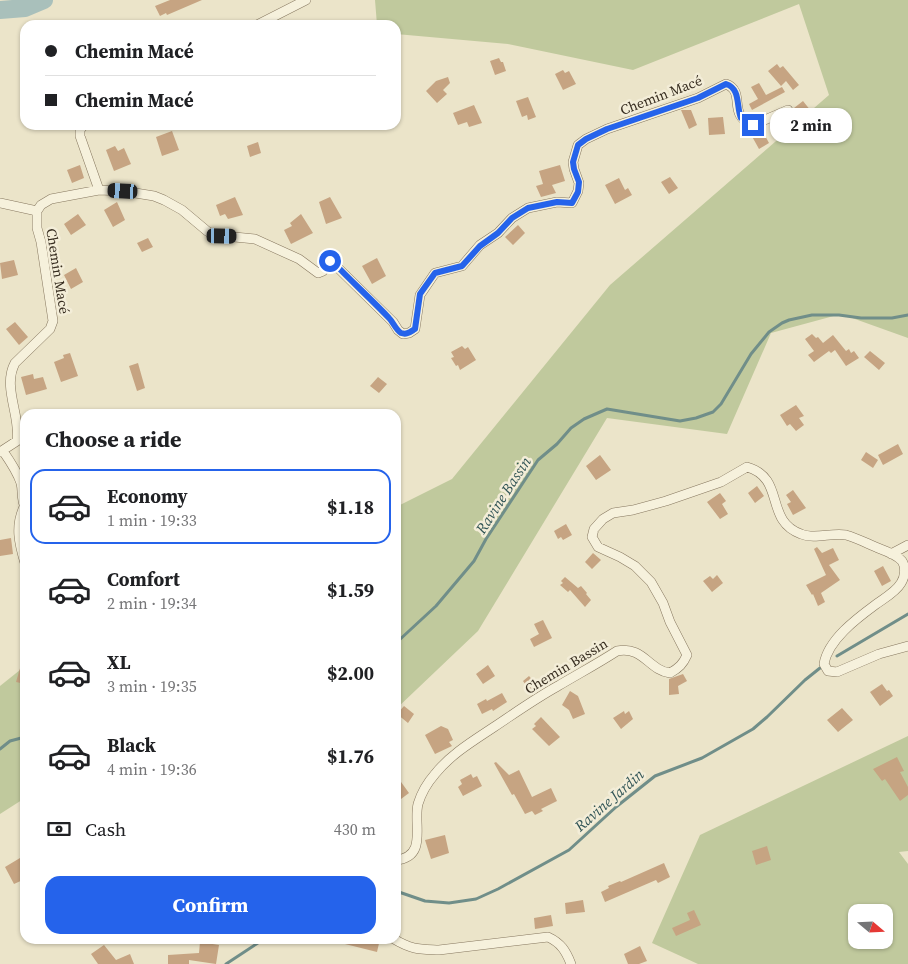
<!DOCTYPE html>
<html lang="en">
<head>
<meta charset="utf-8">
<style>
	:root { --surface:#fff; --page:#f2f2f2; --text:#202124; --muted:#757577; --line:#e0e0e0; --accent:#2563eb }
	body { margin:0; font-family:"Source Serif 4",serif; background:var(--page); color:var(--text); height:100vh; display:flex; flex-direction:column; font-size:19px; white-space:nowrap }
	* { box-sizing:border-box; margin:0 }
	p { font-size:16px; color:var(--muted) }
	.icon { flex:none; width:28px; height:28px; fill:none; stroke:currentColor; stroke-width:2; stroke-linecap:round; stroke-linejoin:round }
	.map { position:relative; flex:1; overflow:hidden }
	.drawer { position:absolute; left:20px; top:409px; width:381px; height:535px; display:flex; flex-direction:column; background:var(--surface); border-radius:15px; box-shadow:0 1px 4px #0004 }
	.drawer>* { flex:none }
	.banner { position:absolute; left:20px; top:20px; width:381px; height:110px; border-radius:15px; box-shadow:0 1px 4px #0004; display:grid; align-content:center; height:110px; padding:0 25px; background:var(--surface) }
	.needle { width:32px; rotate:109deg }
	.tools { position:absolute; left:848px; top:904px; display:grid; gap:10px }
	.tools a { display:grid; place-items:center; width:45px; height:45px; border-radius:10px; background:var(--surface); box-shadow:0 1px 4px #0004; font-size:25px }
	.end { position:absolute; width:22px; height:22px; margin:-11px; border:6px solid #2563eb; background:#fff; box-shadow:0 0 0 2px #fff }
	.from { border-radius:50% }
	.bubble { position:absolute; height:35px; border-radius:15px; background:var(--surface); box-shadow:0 1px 4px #0004; font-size:16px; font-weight:700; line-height:35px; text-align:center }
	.car { position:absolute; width:15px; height:30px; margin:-15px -8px; border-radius:6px; box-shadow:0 0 4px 1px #0007; background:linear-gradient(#222 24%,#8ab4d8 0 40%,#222 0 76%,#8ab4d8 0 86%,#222 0) }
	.banner b { display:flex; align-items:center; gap:18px; height:48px; font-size:19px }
	.banner b+b { border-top:1px solid var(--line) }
	.banner i { width:12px; height:12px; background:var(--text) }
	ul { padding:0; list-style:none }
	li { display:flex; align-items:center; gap:15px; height:75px; margin:0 10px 8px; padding:0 15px; border:2px solid transparent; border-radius:15px }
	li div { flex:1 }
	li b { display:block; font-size:19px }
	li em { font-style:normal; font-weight:700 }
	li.on { border-color:var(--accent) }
	li>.icon { width:45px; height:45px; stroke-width:1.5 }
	h2 { padding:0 25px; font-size:22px; line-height:60px }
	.pay { display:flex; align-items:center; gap:12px; height:55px; padding:0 25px; font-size:19px }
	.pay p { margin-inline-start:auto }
	.button { display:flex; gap:10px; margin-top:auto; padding:10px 25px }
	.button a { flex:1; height:58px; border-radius:15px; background:var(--accent); color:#fff; font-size:20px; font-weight:700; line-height:58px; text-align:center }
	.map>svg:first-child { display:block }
</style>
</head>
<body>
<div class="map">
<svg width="908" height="964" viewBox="0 0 908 964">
	<rect width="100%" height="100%" fill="#ebe4c9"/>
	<path fill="#c0c99d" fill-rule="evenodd" d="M375,0H908V338L841,314L771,333L727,434L607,418L478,631L396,709V507L452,479L610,285L829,95L799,4L633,70L508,44L396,34V25H377Z
		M25,666V798L0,814V686Z
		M908,736V851L899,852L908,864V964H698L652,943L700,835ZM856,912H884V940H856Z"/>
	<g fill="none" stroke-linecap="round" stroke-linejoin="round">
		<path stroke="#708e89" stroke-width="3" d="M396,643L436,606L474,561L486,539L538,460L557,444L571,428L584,419L607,409L680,421L696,418L713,412L721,404L751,354L769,332L782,323L789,320L812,315H839L861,318H892L908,315
			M837,656L908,614
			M0,749L10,741L25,737
			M396,891L425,901L449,903L476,899L498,889L569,850L616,807L655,776L702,758L753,729L767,717L805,680L820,668
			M226,964L264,939"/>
		<path stroke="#a9c0bb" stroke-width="18" d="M0,10L25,8L44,0"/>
	</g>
	<path fill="#c6a482" d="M170,0H202L167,15L166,13L160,16L155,6Z
		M499,58L501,62H503L506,71L495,75L490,61Z
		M777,64L780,68L783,66L799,85L793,90L786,81L781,86L768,71Z
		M563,70L565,73L569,71L576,84L563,90L555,74Z
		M448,77L450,83L443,90L447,94L437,103L426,91L436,81Z
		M759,83L766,95L782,87L785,92L752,110L749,104L758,99L751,87Z
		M528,97L536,117L528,120L527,115L522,117L516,101Z
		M803,101L815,116L805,124L794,108Z
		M474,105L482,123L469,127L467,122L458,125L453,113Z
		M681,110H691L697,125L689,129Z
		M723,117L725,134L709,135L708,118Z
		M761,128L769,143L759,149L749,131Z
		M172,131L179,150L162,156L156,137Z
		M258,142L261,153L250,157L247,146Z
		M115,146L118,151L124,148L131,164L114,171L106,150Z
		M80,165L84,178L72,183L67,170Z
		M560,165L565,181L552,185L556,193L541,197L536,186L543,184L539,171Z
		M670,177L678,188L669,194L661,182Z
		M619,178L625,190L628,188L632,195L615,204L605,185Z
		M235,197L243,215L228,219L225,214L220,216L216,205Z
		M330,197L342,218L326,224L319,202Z
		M117,202L125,220L113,227L104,210Z
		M78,214L86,225L71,235L64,224Z
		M301,214L313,233L291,244L284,230L292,226L290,223Z
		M518,225L525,233L513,245L505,237Z
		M148,238L153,247L142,252L137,243Z
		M377,258L386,276L372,284L362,266Z
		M14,260L18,275L2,279L0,263Z
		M76,268L83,282L71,289L64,275Z
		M15,322L28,337L19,345L6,329Z
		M812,334L816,338L818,337L823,343L833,335L846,351L849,349L851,353L854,351L859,358L846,366L835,350L831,353L829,351L814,362L808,355L814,351L805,339Z
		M462,346L465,349L468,347L476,360L460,370L458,365L456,366L451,358L454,357L451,352Z
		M870,351L885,363L879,370L864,357Z
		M70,353L78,376L61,382L54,362L64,358L63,355Z
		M138,363L145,388L137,391L129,366Z
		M33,374L34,379L43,377L47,389L26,395L21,377Z
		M378,377L387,384L379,393L370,386Z
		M796,405L804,416L799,418L804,425L796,431L790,424L787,426L780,415Z
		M898,444L903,454L883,465L878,455Z
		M866,452L878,460L873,468L861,460Z
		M600,455L611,470L596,480L586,466Z
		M757,486L764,496L755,503L748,493Z
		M793,490L806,508L793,515L787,504L791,502L786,495Z
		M720,493L726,501L722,504L728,514L720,519L707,502Z
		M566,524L572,535L563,540L561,537L558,539L554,531Z
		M11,538L13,554L0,556V540Z
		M817,547L822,553L833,548L839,560L829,565L840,580L821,593L825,602L818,606L813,594L812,595L806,585L826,575L814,549Z
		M593,553L601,560L592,569L585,562Z
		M883,566L891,581L882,586L874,571Z
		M717,575L723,583L712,592L703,581L710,576L713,579Z
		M565,577L578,588L581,586L587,593L586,594L591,600L585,607L570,590L568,592L560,585L563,583L561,581Z
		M543,620L552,638L534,647L530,639L539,634L534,624Z
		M596,644L601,652L590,659L585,651Z
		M23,658L25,659V684L16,682Z
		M488,665L495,676L483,684L476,674Z
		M683,674L687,681L678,686L679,694L669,695V679Z
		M529,676L540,689L532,694L523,681Z
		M882,684L887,691L889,690L893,696L880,706L870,692Z
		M570,691L578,696L585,714L573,719L569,710L562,705Z
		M502,693L507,702L493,711L492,709L482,714L477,704L486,699L487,701Z
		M404,706L414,714L408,723L397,714Z
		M842,708L853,720L838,732L827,720Z
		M624,711L625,714L629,711L633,719L621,729L613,718Z
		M541,717L560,737L549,746L532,729L536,726L534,724Z
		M441,726L448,729L453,740L449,742L452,746L435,754L425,735Z
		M897,757L904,771L900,772L908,787V795L900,801L885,779L882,781L873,769Z
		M496,762L509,775L519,770L532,797L551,788L557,801L541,809L543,811L535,815L532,811L525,814L514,794L512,795L494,763Z
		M471,774L473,778L477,776L482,786L463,796L458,787L462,784L460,780Z
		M396,775L409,793L401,799L396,792Z
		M445,835L449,853L431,859L425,840Z
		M767,846L771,860L756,865L752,851Z
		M25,855V879L14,884L5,867Z
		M664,863L670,877L658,883L656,880L605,902L601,892L609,888L608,886L620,881L621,882Z
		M583,900L585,912L566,914L565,903Z
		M694,910L701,925L676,936L672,928L690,920L687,913Z
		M551,915L553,926L535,929L534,918Z
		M337,939H380L377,952L337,942Z
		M200,942L219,945L216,964L189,960V964H168V955L199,953Z
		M104,945L116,960L130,954L134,964H98L91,954Z
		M640,946L647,961L639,964H628L624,954Z"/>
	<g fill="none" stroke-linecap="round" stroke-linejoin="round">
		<defs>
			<path id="street" d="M257,25L306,0
				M84,125L80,130V136L99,190
				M0,203L37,211
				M3,451C10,461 17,471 21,483C23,491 21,500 25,507
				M0,452L17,441C21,416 2,387 15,363L50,329L53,321L41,242L37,228V211L41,205L51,199L99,190L123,191L154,196L164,200L182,210L207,231L214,235L255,239L299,259L318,273L323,271L327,263L330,261L333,263L393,322L398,330L403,334L409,333L415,329L420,295L435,273L462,266L480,245L498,233L512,218L528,208L557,202L572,203L578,191L579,183L574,169L573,162L578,145L586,139L607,129L698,98L726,84C747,92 726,115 753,125L788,110
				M24,507C15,526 19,543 25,563
				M891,554L908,545
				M396,860C428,857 413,824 418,804C421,794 428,782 435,774C451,754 473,741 494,727C515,713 536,698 558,686C578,674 597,664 617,651C644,646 648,670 670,673C679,668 683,664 687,655L670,622L663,603L651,582L635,566L620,557L598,547L592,537L594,529L603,519L613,513L633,510L666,501L721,482L747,467C786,478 764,521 801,534C815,540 832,532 846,535C857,538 868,544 878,548C886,551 897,555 902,561C906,567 905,577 901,583C896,592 883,599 875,605C856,619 828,640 824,664L828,671L837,672L879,654L908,646
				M394,939C412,950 420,949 439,950L548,937C561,943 566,951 571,964"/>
		</defs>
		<use href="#street" stroke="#86775f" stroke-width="10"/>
		<use href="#street" stroke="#f6f1dc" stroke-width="9"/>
	</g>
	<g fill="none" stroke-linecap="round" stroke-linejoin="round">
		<path stroke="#2563eb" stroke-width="6" d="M330,261L333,262C351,281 371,299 389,318C393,322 396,330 401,333C407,335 410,332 415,329L420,294L435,273L462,266L480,246L498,233L512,218L528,208L557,202L572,203L578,192L579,182L574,169L573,162L578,145L586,139L607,129L698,98L726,84C741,89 736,106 741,118L753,125"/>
	</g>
	<g text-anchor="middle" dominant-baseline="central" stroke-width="5" stroke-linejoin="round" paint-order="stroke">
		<g font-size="14" fill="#382e21" stroke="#f3edd8">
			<text transform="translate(661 95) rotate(-21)">Chemin Macé</text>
			<text transform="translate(58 271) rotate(81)">Chemin Macé</text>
			<text transform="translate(566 666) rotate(-31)">Chemin Bassin</text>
		</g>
		<g font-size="15" font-style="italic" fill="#325556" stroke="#f3edd8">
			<text transform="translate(503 495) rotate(-57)">Ravine Bassin</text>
			<text transform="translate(609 800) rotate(-41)">Ravine Jardin</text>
		</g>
	</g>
</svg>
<div class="tools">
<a><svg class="needle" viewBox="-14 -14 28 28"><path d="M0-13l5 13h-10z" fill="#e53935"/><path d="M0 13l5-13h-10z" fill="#757577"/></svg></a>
</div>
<i class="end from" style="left:330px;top:261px"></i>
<i class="end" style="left:753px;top:125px"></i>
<div class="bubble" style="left:770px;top:108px;width:82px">2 min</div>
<i class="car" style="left:123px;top:191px;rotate:273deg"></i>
<i class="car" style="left:222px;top:236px;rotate:91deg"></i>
<div class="banner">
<b><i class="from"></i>Chemin Macé</b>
<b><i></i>Chemin Macé</b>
</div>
<section class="drawer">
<h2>Choose a ride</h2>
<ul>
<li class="on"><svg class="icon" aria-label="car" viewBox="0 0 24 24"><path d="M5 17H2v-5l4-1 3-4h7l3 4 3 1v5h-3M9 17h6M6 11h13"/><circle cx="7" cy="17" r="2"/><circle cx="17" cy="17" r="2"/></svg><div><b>Economy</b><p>1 min · 19:33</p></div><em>$1.18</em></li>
<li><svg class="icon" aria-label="car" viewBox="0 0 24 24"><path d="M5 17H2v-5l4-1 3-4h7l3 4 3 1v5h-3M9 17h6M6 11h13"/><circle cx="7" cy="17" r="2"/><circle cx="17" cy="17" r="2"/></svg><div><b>Comfort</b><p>2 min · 19:34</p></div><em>$1.59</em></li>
<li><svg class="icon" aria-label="car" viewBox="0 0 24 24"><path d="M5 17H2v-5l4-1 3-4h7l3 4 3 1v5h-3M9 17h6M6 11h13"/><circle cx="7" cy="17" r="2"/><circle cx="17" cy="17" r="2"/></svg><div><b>XL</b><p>3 min · 19:35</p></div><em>$2.00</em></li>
<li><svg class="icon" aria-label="car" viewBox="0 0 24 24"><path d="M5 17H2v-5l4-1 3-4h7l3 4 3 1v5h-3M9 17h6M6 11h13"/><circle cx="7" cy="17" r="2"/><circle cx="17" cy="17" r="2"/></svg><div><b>Black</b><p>4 min · 19:36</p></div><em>$1.76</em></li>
</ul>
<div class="pay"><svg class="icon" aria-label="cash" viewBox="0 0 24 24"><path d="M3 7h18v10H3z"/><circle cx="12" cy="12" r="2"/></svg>Cash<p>430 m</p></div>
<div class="button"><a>Confirm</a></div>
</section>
</div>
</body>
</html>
